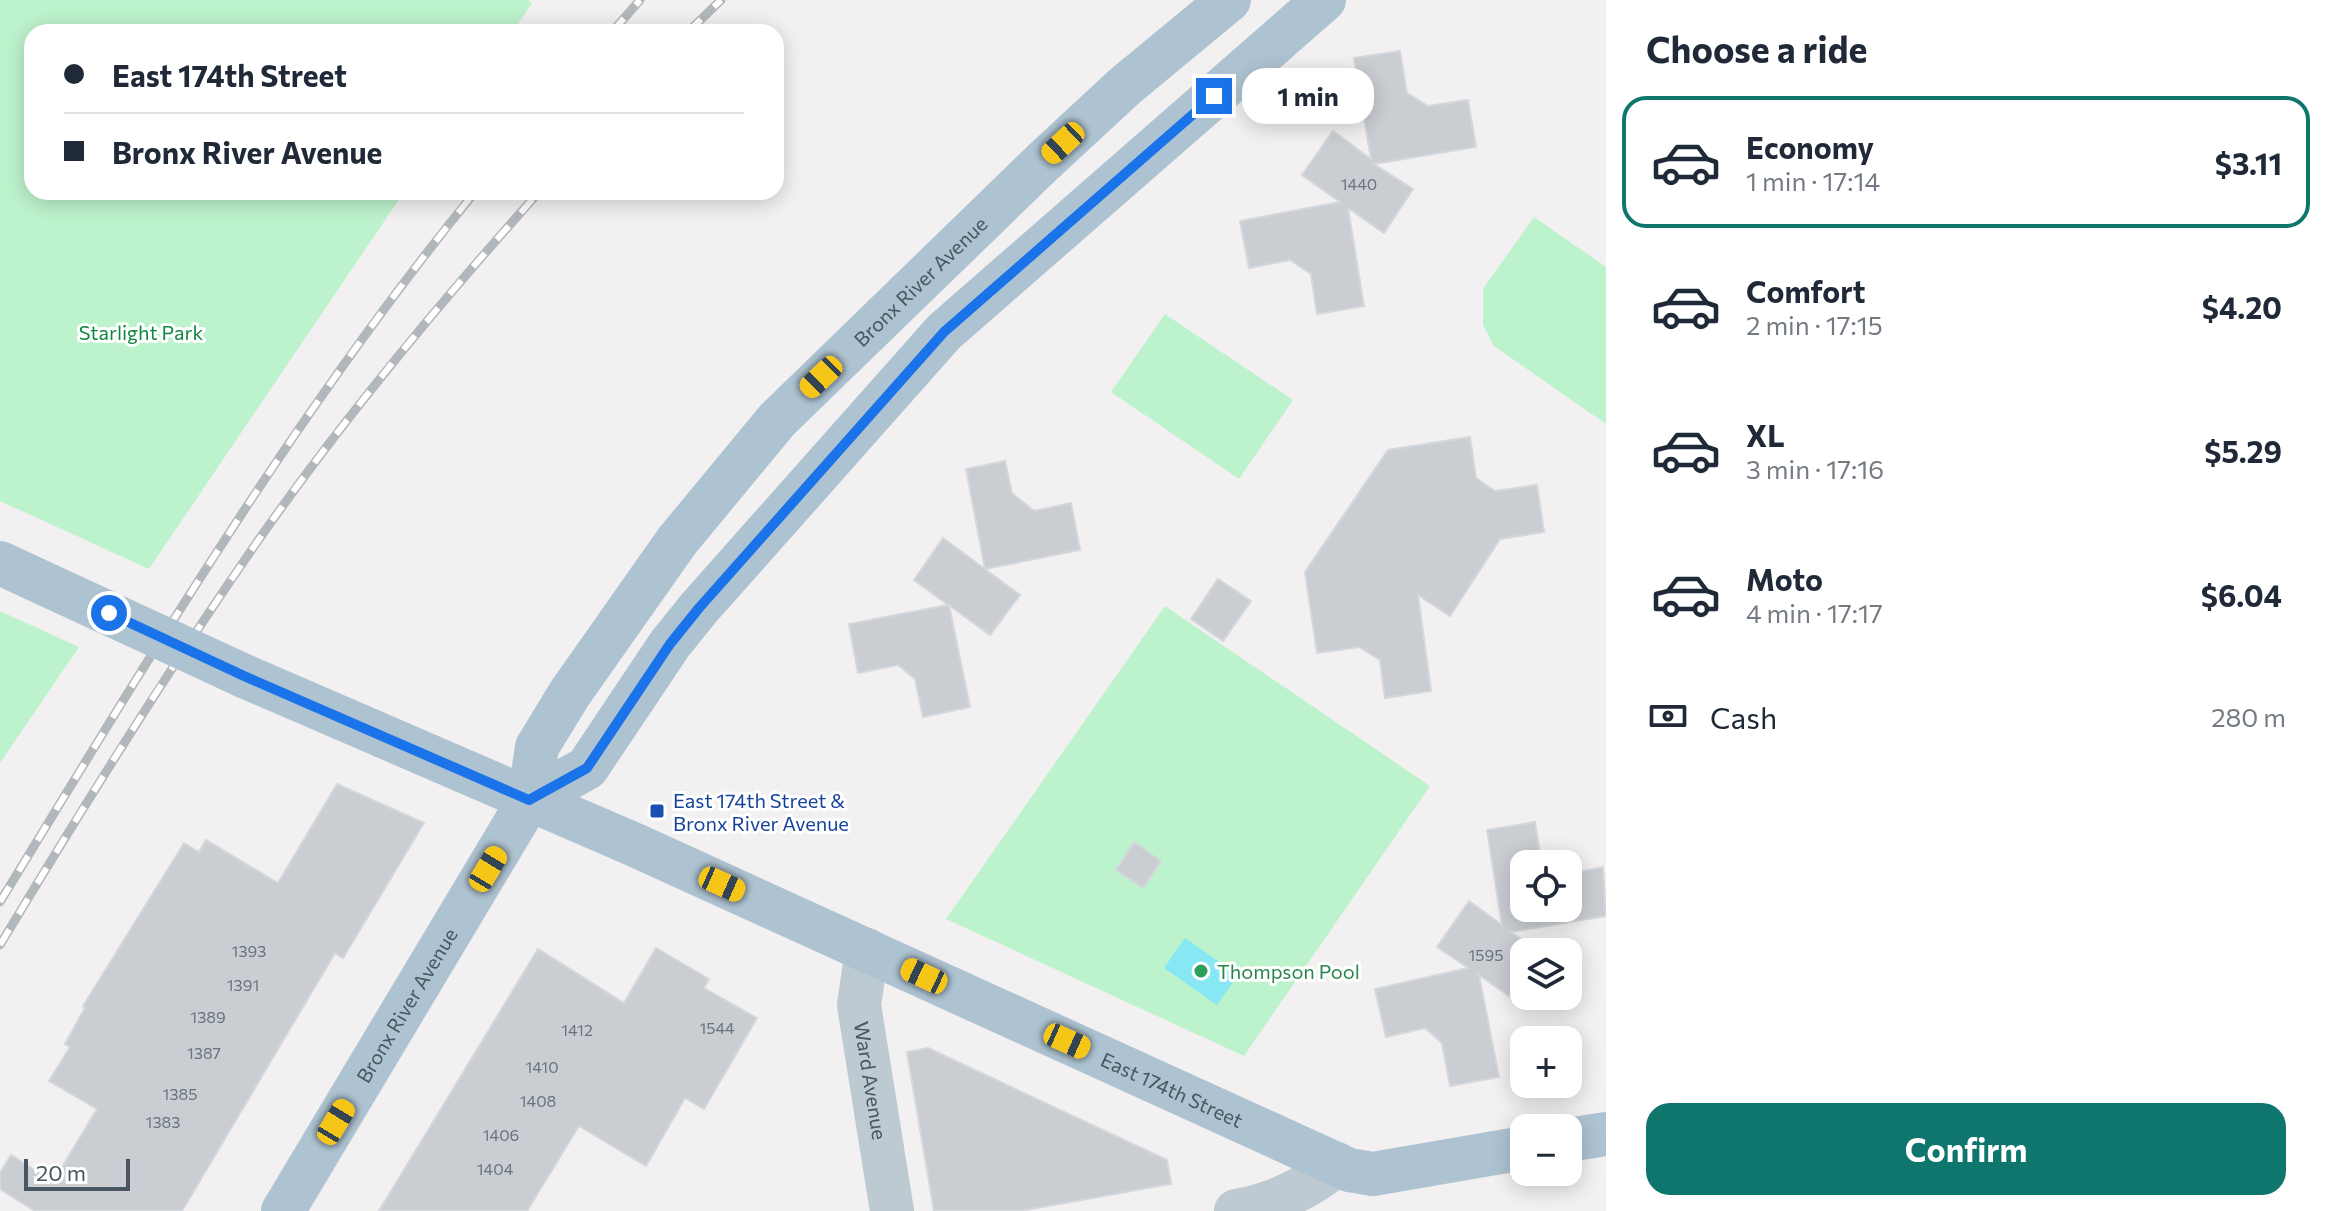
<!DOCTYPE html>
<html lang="en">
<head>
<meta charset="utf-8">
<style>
	:root { --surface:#fff; --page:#f6f6f7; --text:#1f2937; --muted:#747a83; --line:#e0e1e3; --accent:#0f766e }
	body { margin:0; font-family:Commissioner,sans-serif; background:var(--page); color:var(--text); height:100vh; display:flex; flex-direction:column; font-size:30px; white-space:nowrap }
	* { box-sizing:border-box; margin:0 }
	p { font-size:26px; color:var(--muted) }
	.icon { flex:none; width:44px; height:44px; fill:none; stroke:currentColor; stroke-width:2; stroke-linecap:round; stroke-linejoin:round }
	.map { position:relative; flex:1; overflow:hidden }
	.panel { display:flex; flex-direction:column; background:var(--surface); width:720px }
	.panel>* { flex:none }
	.top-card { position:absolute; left:24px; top:24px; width:760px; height:176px; border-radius:24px; box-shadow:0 4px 20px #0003; display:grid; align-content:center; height:176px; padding:0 40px; background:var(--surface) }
	.fabs { position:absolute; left:1510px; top:850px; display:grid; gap:16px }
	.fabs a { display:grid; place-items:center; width:72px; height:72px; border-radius:16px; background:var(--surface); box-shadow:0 4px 20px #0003; font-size:40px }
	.scale { position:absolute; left:24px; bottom:20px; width:106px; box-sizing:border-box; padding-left:8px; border:4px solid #475660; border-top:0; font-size:22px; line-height:28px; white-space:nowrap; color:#475660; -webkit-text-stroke:6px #fff; paint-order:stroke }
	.end { position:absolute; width:36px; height:36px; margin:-18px; border:10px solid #1a73e8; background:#fff; box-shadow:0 0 0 4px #fff }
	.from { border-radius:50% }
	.bubble { position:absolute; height:56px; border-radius:24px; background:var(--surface); box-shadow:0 4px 20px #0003; font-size:26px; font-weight:700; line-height:56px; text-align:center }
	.car { position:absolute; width:24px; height:48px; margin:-24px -12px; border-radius:10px; box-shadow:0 0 6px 2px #0007; background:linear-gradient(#f5c518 24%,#345 0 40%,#f5c518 0 76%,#345 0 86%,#f5c518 0) }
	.top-card b { display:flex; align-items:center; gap:28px; height:76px; font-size:30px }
	.top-card b+b { border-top:2px solid var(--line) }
	.top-card i { width:20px; height:20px; background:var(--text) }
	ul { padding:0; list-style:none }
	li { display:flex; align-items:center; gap:24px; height:132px; margin:0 16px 12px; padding:0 24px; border:4px solid transparent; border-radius:24px }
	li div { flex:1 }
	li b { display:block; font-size:30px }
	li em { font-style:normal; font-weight:700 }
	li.active { border-color:var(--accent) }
	li>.icon { width:72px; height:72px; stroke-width:1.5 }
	h2 { padding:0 40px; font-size:36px; line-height:96px }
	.pay { display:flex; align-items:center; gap:20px; height:88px; padding:0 40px; font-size:30px }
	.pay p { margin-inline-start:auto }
	.button { display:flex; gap:16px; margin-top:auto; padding:16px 40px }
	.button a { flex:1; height:92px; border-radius:24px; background:var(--accent); color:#fff; font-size:32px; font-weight:700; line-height:92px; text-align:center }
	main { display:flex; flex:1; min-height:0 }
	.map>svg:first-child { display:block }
</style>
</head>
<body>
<main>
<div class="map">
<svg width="1606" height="1211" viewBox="0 0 1606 1211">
	<rect width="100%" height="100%" fill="#f3f0f1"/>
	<path fill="#bdf3cc" d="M0,0H528L532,3L513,32H32V192H404L149,569L0,501Z
		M1534,217L1606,267V424L1494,346L1483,325V289Z
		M1165,314L1293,400L1239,479L1111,392Z
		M1165,606L1430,786L1244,1056L946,919Z
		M0,611L79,647L0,763Z"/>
	<path fill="#87e7f3" d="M1185,938L1238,975L1217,1005L1164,968Z"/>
	<path fill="#caced3" stroke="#d4d7dc" stroke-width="2" d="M1400,51L1407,93L1428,106L1468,100L1476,147L1374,164L1413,189L1384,233L1348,208L1364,306L1317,314L1311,274L1290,260L1249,268L1240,221L1340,202L1302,175L1333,131L1371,159L1354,58Z
		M1470,437L1476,478L1495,491L1537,485L1544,532L1500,539L1450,616L1418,595L1431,691L1385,698L1380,660L1359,647L1317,653L1305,572L1388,450Z
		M1005,461L1012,493L1034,511L1071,503L1080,550L985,569L966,469Z
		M943,538L1020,595L990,635L949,605L970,707L923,717L915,679L898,665L858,673L849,624L948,605L914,580Z
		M1218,579L1251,601L1223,641L1191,619Z
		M337,784L424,823L343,958L335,953L182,1211H35L0,1189V1173L11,1155L53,1182L97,1109L49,1081L70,1047L65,1044L85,1008L83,1006L184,843L199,852L206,840L278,883Z
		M1535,822L1541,861L1546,864H1524V908H1568V874L1603,867L1606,916L1511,932L1539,952H1524V996L1519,1003L1479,975L1499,1077L1450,1086L1442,1043L1425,1028L1386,1037L1375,989L1468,968L1437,947L1469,901L1502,925L1487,830Z
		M1134,842L1161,861L1143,888L1116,870Z
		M656,948L709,979L704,988L757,1018L704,1109L685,1098L646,1166L579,1126L527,1211H379L538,949L624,1003Z
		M928,1048L1167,1160L1171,1184L1020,1211H934L907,1052Z"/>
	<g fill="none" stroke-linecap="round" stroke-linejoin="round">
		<g stroke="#bdcad1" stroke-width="44">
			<path id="s1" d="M867,950L859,1005L892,1211"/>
			<path d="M1236,1211C1275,1204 1306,1189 1337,1164"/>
		</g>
		<g stroke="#aec3d1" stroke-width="44">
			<path id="s2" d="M244,676L635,845L1349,1170L1373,1174L1524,1148"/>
			<path d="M529,800L587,768L670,644L699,608L944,332L1324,0"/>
			<path d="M1568,1140L1606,1134"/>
			<path id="s3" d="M283,1211L529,800L537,747L570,693L677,541L777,420L1043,162L1125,86L1229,0"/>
		</g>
		<defs>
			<path id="rail" d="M612,32L640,0
				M688,32L721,0
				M0,902C148,659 295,413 475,192
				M0,945C78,815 158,686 244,561C332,432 435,308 539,192"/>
		</defs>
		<use href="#rail" stroke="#b2b7bb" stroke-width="9"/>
		<use href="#rail" stroke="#fff" stroke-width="6" stroke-dasharray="18" stroke-linecap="butt"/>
		<path stroke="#aec3d1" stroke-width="44" d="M0,563L244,676"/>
	</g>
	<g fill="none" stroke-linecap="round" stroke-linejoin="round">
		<path stroke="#1a73e8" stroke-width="10" d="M109,613L244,676L529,800L587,768L670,644L699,608L944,332L1214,96"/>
	</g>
	<rect fill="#1a4fb4" stroke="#fff" stroke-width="3" x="649" y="803" width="16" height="16" rx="4"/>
	<circle fill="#2e9e5b" stroke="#fff" stroke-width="3" cx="1201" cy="971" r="8"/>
	<g text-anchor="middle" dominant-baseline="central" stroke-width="6" stroke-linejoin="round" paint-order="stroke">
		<g font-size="16" fill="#68747d">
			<text x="1359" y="183">1440</text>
			<text x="249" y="950">1393</text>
			<text x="1486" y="954">1595</text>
			<text x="243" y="984">1391</text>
			<text x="208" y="1016">1389</text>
			<text x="717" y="1027">1544</text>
			<text x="577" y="1029">1412</text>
			<text x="204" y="1052">1387</text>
			<text x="542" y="1066">1410</text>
			<text x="180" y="1093">1385</text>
			<text x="538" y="1100">1408</text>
			<text x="163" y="1121">1383</text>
			<text x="501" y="1134">1406</text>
			<text x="495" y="1168">1404</text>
		</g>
		<g font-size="20" fill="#475660" stroke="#fff">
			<text stroke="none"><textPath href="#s3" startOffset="1138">Bronx River Avenue</textPath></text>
			<text stroke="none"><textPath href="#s3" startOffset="240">Bronx River Avenue</textPath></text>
			<text stroke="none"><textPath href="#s1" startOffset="132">Ward Avenue</textPath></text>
			<text stroke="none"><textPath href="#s2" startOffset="1016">East 174th Street</textPath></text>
		</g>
		<g font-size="20" fill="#118840" stroke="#fff">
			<text x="141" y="332">Starlight Park</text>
		</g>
		<g font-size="20" fill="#164399" stroke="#fff" text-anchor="start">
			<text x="673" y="800">East 174th Street &amp;<tspan x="673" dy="23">Bronx River Avenue</tspan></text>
		</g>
		<g font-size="20" fill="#27864d" stroke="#fff" text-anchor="start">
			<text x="1217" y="971">Thompson Pool</text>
		</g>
	</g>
</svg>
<div class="fabs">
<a><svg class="icon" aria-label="locate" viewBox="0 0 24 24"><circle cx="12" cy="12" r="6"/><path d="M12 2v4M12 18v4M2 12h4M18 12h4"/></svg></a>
<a><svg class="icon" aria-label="layers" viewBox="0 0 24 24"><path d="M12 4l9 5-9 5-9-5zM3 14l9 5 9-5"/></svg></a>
<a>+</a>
<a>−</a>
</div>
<div class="scale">20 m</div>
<i class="end from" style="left:109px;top:613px"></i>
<i class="end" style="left:1214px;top:96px"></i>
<div class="bubble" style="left:1242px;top:68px;width:132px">1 min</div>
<i class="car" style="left:1063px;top:143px;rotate:227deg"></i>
<i class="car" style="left:821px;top:377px;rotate:226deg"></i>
<i class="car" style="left:488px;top:869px;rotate:31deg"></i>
<i class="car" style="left:722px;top:884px;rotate:114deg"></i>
<i class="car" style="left:924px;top:976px;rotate:295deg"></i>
<i class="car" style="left:1067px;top:1041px;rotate:114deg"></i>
<i class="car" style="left:336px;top:1122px;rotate:31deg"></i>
<div class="top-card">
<b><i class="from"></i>East 174th Street</b>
<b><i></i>Bronx River Avenue</b>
</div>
</div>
<section class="panel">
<h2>Choose a ride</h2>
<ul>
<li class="active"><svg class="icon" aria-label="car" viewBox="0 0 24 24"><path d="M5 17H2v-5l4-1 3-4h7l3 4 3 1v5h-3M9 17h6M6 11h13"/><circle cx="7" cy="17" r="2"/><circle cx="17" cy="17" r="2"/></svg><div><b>Economy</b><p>1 min · 17:14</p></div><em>$3.11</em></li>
<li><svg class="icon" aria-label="car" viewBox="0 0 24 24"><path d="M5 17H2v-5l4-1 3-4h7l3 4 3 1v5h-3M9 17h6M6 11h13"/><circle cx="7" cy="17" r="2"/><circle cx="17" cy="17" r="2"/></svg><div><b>Comfort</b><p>2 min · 17:15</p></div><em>$4.20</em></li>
<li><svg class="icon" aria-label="car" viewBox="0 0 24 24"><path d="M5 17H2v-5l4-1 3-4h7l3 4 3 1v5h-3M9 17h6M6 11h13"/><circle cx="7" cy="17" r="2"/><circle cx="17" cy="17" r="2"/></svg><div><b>XL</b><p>3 min · 17:16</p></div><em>$5.29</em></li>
<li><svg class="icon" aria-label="car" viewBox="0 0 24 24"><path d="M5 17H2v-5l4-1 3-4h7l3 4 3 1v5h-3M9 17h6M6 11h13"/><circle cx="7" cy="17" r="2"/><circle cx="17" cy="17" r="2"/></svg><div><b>Moto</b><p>4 min · 17:17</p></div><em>$6.04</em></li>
</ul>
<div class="pay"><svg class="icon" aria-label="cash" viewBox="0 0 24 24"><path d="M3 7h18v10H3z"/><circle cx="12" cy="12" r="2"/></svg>Cash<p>280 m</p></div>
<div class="button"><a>Confirm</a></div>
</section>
</main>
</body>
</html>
